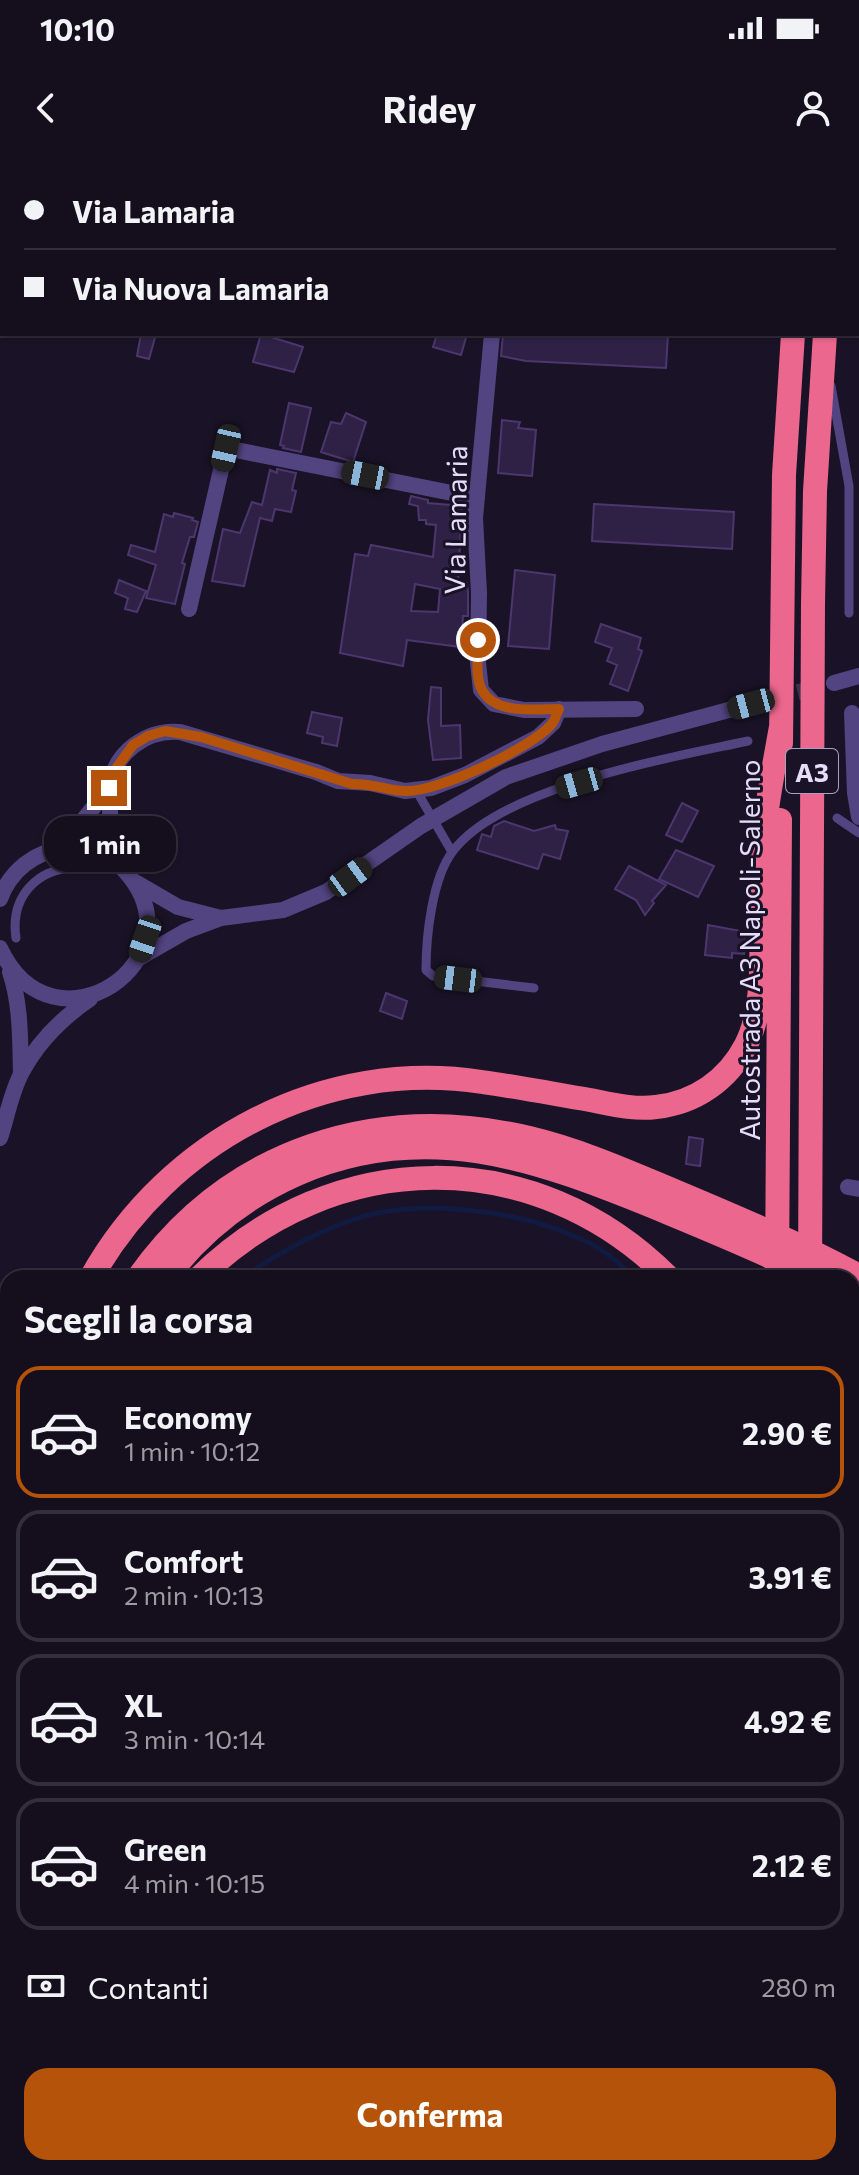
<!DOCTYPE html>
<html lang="it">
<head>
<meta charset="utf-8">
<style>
	:root { --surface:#140e1d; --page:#211c2a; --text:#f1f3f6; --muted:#9d9ca4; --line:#332e3b; --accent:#b45309 }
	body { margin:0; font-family:Commissioner,sans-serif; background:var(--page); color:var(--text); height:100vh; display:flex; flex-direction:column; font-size:30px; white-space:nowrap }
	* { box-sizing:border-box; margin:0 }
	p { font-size:26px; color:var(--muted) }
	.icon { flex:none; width:44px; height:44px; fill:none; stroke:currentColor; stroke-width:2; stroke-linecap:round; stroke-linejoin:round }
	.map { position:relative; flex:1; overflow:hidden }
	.side { position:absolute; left:0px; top:1110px; width:860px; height:906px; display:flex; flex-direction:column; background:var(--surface); border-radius:24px 24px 0 0; box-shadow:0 2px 6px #0004,0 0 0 2px var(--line) }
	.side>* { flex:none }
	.banner { position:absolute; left:0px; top:0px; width:860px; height:176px; box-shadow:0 2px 6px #0004,0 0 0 2px var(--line); display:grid; align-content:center; height:176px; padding:0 24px; background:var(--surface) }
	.end { position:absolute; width:36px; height:36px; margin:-18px; border:10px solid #b45309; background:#fff; box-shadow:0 0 0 4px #fff }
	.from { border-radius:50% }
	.bubble { position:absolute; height:56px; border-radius:24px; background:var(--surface); box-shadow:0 2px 6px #0004,0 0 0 2px var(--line); font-size:26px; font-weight:700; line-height:56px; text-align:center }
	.car { position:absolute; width:24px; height:48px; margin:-24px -12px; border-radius:10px; box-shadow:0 0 6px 2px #0007; background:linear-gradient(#222 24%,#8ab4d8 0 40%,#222 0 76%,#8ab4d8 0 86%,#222 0) }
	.banner b { display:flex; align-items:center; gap:28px; height:76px; font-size:30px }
	.banner b+b { border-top:2px solid var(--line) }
	.banner i { width:20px; height:20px; background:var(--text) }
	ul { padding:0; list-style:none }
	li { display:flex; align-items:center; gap:24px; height:132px; margin:0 16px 12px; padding:0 8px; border:4px solid var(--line); border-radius:24px }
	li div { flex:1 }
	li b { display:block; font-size:30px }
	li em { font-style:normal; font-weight:700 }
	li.active { border-color:var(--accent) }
	li>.icon { width:72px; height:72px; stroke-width:1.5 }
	h2 { padding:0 24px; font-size:36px; line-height:96px }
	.pay { display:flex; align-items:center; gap:20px; height:88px; padding:0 24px; font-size:30px }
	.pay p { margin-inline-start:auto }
	.cta { display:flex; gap:16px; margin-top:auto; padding:16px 24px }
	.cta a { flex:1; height:92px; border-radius:24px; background:var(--accent); color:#fff; font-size:32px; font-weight:700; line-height:92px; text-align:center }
	.status { display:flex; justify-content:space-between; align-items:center; height:56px; padding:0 40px; background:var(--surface); direction:ltr }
	.status svg { height:22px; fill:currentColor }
	header { display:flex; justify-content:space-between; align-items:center; height:104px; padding:0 24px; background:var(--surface); font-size:36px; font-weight:700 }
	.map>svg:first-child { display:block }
</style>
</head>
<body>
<div class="status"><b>10:10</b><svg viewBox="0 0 49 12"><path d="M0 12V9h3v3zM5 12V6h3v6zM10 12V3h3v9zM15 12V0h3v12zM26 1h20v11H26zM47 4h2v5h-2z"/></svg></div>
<header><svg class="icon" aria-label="back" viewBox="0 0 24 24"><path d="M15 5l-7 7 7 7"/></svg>Ridey<svg class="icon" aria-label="person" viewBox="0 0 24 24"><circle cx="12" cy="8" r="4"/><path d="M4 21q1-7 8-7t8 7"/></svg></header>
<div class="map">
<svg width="859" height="2015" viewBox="0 0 859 2015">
	<rect width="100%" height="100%" fill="#1a1327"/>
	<path fill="#172c30" d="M8,1751V1878L0,1877V1752Z"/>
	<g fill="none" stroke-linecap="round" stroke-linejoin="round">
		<path stroke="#111a41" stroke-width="5" d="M244,1118C256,1107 271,1099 285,1091C306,1079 328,1068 352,1060C418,1037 518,1050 581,1079C600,1087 620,1103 635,1118"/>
	</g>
	<path fill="#2f2145" stroke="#4c366e" stroke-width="2" fill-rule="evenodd" d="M141,174H156L149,199L137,196Z
		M261,174L303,187L294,212L253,202Z
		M437,174H467L461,195L433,187Z
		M503,174H668L666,208L526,201L501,196Z
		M289,243L311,248L301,292L283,288L284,286L280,285Z
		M346,253L366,262L353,302L321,292L331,262L341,264Z
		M502,260L520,262L518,268L536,270L532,316L498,313Z
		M277,309L296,313L292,330L296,331L291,352L275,349L272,361L260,358L244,426L212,421L223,369L240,373L252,342L262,345L270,310L277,313Z
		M411,336L428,340V343L462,346L458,423H467L468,433V456H463L461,487L407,480L403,506L340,493L355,394L368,396L371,385L433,397L436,365L426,364V360H419L418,346L409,344ZM415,424L440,429L438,452L411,451Z
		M594,344L734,352L732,389L592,381Z
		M174,353L193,358L192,360L198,362L194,377H190L182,403L185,404L175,444L146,438L156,405L128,395L131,385L155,392L164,354L173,357Z
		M515,410L555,415L549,489L508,486Z
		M119,420L146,431L137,452L125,449L128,438L115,433Z
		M601,464L641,478L638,489L642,491L628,531L610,524L617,505L607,501L612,488L595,482Z
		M431,527L441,528V566L460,565L461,598L433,600L428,560Z
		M312,552L342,558L337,586L322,583L323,577L307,573Z
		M682,643L698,651L682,682L666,675Z
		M504,661L534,671L555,665L556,669L568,671L560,699L543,694L538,709L477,690L482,674L491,677L494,666Z
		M676,690L714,706L698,737L659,719Z
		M629,706L666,725L652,741L654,743L645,755L636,740L615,729Z
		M708,765L746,772L744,794L732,793V798L705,795Z
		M386,833L407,841L402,859L380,851Z
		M689,977L703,979L700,1006L686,1004Z"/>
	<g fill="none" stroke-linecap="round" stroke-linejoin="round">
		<path stroke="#393147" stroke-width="16" stroke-dasharray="16 8" stroke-linecap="butt" d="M751,544L819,527"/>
		<path stroke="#524480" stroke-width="9" d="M510,2L511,0
			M831,226L849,326V453
			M416,630L452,692
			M837,658L859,673
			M16,778C10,737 37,707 78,708
			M534,828L433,816L426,810C426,777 432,718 453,691C501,627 670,598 748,581"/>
		<path stroke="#524480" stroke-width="16" d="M364,0L371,2
			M492,174L475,358L479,433L478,503L481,530L494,544L524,550L636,549
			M189,449L226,288L477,338
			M834,523L859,516
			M852,553L855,633L859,657
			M50,690L84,659L109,628
			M121,707C115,685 107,650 110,627C114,592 147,569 180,572L316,612L338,621L370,623L405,631L431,628L465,615L538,577L553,563L559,549
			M135,722L178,747L221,758
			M0,739C10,711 34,692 64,688C85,686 110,695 125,711C204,799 53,902 0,788
			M139,798L186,771L221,758L283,750L326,732L421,666L506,617L602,584L751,544
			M10,812C21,845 20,879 21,914
			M0,978C7,957 11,932 22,912C38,882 62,858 90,839
			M848,1027L859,1029
			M660,2008L661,2015"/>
		<path stroke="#524480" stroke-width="16" d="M100,2008L105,2015"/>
		<path stroke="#9780ef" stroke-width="16" d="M852,1692L859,1693
			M0,1895H8"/>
		<path stroke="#ec678e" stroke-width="24" d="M816,2V0
			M847,2L848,0
			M781,583L784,315L793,174
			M91,1118C168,980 324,898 482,922C518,927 554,934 590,940C611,944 634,950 656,947C695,943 728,920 746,885C769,840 759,767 761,717C762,667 772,617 781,567
			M138,1118C229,989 377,942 529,978C580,990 629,1012 677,1032C739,1058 800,1084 859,1116
			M166,1118C200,1072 245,1037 297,1014C424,959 534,998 654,1047C699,1066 744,1084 788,1105
			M199,1118C333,986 535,983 669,1118
			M777,1118L780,660
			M810,1118L813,444L815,331L825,174
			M852,1136L859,1140
			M0,1420L8,1367
			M852,1564L859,1572
			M0,1601L8,1622
			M1,1737L8,1731
			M852,1963L859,1943
			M771,2015V2008
			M803,2015V2008
			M839,2015L841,2008"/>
	</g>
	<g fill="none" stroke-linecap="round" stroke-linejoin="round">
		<path stroke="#b45309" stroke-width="10" d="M109,628L115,610L133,585L148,576L165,571L201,577L352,624C373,623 388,631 406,631C438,632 529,589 551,565C555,561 556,555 559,549C536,549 495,555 482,530C475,518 478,494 478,480"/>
	</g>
	<g text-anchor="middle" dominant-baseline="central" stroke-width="6" stroke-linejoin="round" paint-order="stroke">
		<rect fill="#1a1327" stroke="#a9a0bb" stroke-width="2" x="786" y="589" width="52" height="44" rx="6"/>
		<g font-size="26" font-weight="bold" fill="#e6ddfb">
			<text x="812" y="611">A3</text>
		</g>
		<g font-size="28" fill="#e6ddfb" stroke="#1a1327">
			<text transform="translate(455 360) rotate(-89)">Via Lamaria</text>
			<text transform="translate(749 790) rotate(-90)">Autostrada A3 Napoli-Salerno</text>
		</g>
	</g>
</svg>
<i class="end from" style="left:478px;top:480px"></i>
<i class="end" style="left:109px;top:628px"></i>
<div class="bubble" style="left:44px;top:656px;width:132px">1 min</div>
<i class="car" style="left:226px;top:288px;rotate:193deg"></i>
<i class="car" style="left:365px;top:315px;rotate:281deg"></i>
<i class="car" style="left:751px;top:544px;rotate:255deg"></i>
<i class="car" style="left:579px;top:623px;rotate:254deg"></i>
<i class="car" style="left:350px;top:717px;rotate:54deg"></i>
<i class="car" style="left:145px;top:779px;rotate:199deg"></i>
<i class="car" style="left:458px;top:819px;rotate:277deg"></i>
<div class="banner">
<b><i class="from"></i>Via Lamaria</b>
<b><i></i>Via Nuova Lamaria</b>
</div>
<section class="side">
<h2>Scegli la corsa</h2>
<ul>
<li class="active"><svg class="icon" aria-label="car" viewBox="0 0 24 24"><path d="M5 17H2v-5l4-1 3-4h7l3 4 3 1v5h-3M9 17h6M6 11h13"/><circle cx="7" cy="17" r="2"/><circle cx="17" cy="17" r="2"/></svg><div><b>Economy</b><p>1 min · 10:12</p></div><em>2.90 €</em></li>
<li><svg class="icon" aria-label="car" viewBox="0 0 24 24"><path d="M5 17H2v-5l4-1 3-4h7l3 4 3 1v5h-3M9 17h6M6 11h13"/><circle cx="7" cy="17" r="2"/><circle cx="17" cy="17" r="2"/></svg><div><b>Comfort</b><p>2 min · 10:13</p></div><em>3.91 €</em></li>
<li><svg class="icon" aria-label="car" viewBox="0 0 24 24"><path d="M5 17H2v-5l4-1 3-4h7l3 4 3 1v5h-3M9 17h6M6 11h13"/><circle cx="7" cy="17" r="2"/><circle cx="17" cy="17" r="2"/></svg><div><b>XL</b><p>3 min · 10:14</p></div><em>4.92 €</em></li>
<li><svg class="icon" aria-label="car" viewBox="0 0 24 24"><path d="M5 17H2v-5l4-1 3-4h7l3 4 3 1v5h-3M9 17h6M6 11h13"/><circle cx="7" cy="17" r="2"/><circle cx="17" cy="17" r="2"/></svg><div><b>Green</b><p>4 min · 10:15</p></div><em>2.12 €</em></li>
</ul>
<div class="pay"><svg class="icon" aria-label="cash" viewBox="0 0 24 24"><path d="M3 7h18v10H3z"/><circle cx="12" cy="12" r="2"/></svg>Contanti<p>280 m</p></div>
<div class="cta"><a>Conferma</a></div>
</section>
</div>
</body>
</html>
